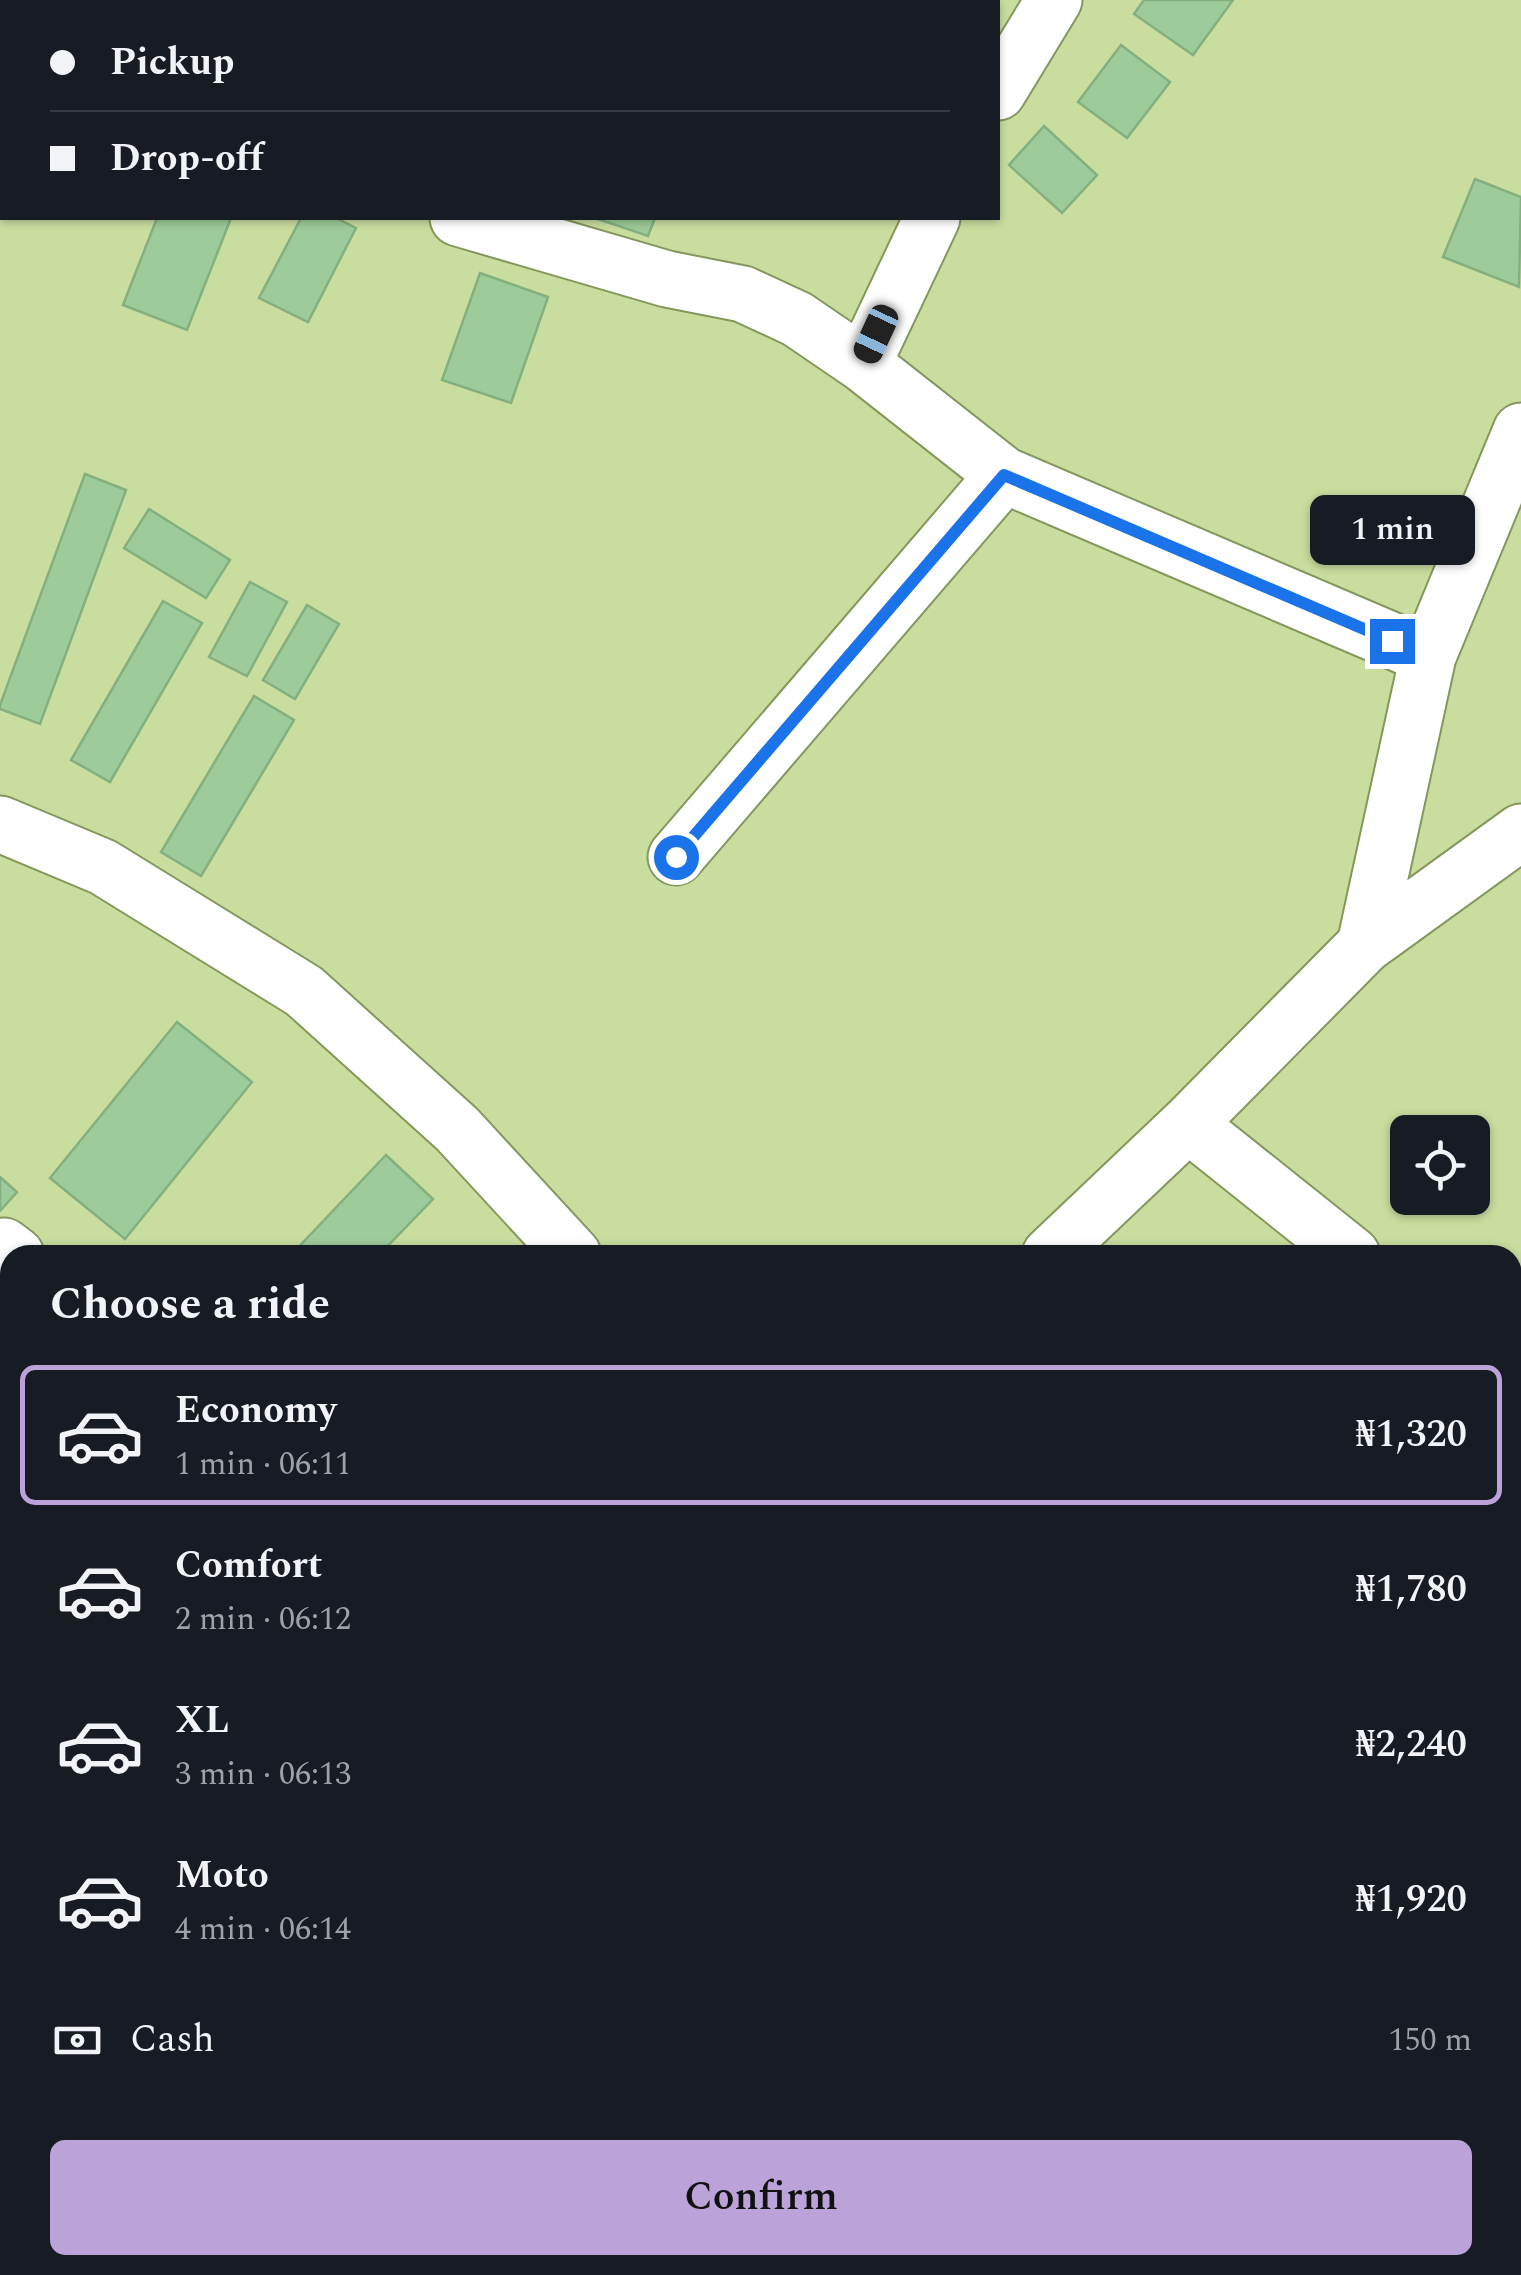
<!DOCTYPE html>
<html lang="en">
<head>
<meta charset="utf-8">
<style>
	:root { --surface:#171b24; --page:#20242c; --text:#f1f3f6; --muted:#9ea1a6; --line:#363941; --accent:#bba2d9 }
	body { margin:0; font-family:Spectral,serif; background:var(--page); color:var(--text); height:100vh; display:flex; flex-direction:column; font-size:38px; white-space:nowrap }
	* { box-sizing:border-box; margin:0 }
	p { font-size:32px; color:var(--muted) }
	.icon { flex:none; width:55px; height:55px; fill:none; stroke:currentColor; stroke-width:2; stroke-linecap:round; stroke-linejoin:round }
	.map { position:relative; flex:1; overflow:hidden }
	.side { position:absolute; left:0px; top:1245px; width:1522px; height:1030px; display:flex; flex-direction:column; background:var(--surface); border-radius:30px 30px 0 0; box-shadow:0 2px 8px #0004 }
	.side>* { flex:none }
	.top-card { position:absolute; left:0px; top:0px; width:1000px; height:220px; box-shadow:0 2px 8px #0004; display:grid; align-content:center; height:220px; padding:0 50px; background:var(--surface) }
	.tools { position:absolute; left:1390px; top:1115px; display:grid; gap:20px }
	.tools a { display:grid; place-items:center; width:100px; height:100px; border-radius:15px; background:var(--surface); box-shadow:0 2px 8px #0004; font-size:50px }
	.end { position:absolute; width:45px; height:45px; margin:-22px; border:12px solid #1a73e8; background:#fff; box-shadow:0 0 0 5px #fff }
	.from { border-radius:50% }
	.bubble { position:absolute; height:70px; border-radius:15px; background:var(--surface); box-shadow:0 2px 8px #0004; font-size:32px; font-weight:600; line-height:70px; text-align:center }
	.car { position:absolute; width:30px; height:60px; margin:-30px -15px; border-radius:12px; box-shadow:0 0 8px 2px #0007; background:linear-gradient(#222 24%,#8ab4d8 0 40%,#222 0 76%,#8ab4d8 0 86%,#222 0) }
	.top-card b { display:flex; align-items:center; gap:35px; height:95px; font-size:38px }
	.top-card b+b { border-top:2px solid var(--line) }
	.top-card i { width:25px; height:25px; background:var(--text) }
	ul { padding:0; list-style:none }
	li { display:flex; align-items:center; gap:30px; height:140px; margin:0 20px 15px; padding:0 30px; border:5px solid transparent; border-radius:15px }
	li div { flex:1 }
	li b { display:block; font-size:38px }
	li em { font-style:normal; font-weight:600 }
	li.on { border-color:var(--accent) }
	li>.icon { width:90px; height:90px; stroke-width:1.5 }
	h2 { padding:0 50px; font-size:45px; line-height:120px }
	.pay { display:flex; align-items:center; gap:25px; height:110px; padding:0 50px; font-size:38px }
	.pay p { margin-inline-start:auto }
	.action { display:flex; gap:20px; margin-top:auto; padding:20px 50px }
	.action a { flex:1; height:115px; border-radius:15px; background:var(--accent); color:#111; font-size:40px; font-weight:600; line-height:115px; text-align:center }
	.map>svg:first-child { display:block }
</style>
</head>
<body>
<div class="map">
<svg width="1521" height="2275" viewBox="0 0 1521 2275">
	<rect width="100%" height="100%" fill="#c9dd9f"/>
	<path fill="#9dcb99" stroke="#84b080" stroke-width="2.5" d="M498,0H608L615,2H498Z
		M650,0H752L649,2Z
		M793,0H866L873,2H792Z
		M1144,0H1233L1193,55L1134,14Z
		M1121,45L1170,82L1127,138L1078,102Z
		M1044,126L1097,175L1062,213L1009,165Z
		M1475,179L1521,197L1519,287L1443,257Z
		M157,218H231L187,330L123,305Z
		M301,218H336L356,228L308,322L259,298Z
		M595,218H655L648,236Z
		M480,273L548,297L511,403L442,380Z
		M85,474L126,490L40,724L0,709V705Z
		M149,509L230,560L206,598L124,548Z
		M250,582L287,602L247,676L209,657Z
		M163,601L202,623L110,782L71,760Z
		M307,605L339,624L295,699L263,680Z
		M254,696L294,720L201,876L161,852Z
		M177,1022L252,1082L125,1239L50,1178Z
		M386,1155L433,1199L379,1255H291Z
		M0,1177L17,1192L0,1211Z
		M10,1596V1680L0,1670V1606Z
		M10,1849V1921L0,1909V1858Z
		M0,2047L10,2064V2154L0,2138Z
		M577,2265H685L674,2275H587Z
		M857,2265H953L935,2275H861L855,2267Z
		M1114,2265H1185L1191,2275H1120Z"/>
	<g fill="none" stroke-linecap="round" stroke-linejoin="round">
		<defs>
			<path id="minor" d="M464,2L465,0
				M998,92L1054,0
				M458,218L667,279L743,294L797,319L863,364L1004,475L1428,656
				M863,364L932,218
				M0,824L103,867L304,991L457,1129L573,1255
				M676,857L1004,475
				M1365,945L1428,656L1521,431
				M1188,1124L1352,1255
				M4,1246L16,1255
				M1050,1255L1188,1124L1365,945L1521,832
				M1512,1381L1521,1388
				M805,2265L809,2275
				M1422,2265L1430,2275
				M66,2275L72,2265"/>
		</defs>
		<use href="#minor" stroke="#84975c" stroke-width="59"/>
		<use href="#minor" stroke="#fff" stroke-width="55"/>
	</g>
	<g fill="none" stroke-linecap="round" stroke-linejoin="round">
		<path stroke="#1a73e8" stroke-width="12" d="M676,857L1004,475L1392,641"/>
	</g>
</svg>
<div class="tools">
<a><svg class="icon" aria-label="locate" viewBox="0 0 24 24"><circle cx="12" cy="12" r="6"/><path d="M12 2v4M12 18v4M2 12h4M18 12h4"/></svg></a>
</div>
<i class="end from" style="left:676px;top:857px"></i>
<i class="end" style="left:1392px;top:641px"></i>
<div class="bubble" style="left:1310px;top:495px;width:165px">1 min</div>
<i class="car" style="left:876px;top:334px;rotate:205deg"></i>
<div class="top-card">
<b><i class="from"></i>Pickup</b>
<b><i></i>Drop-off</b>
</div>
<section class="side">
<h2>Choose a ride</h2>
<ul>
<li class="on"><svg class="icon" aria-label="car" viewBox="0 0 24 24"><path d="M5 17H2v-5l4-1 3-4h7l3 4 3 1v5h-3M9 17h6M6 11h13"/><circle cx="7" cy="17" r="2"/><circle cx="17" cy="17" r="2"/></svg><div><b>Economy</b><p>1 min · 06:11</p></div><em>₦1,320</em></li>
<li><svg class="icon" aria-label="car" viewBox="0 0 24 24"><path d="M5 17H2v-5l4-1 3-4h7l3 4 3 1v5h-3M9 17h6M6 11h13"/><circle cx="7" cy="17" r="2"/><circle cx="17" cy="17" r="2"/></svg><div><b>Comfort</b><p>2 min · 06:12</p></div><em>₦1,780</em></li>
<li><svg class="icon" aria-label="car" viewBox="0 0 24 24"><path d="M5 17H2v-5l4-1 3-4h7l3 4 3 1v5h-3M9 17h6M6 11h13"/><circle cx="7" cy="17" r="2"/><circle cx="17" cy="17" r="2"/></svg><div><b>XL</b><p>3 min · 06:13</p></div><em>₦2,240</em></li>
<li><svg class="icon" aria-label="car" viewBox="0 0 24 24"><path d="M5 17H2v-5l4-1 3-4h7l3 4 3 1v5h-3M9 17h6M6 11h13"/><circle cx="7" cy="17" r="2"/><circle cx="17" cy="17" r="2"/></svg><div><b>Moto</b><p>4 min · 06:14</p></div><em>₦1,920</em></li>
</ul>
<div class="pay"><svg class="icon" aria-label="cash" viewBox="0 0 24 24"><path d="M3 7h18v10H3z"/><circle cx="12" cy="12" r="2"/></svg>Cash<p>150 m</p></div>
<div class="action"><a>Confirm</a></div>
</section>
</div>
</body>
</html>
